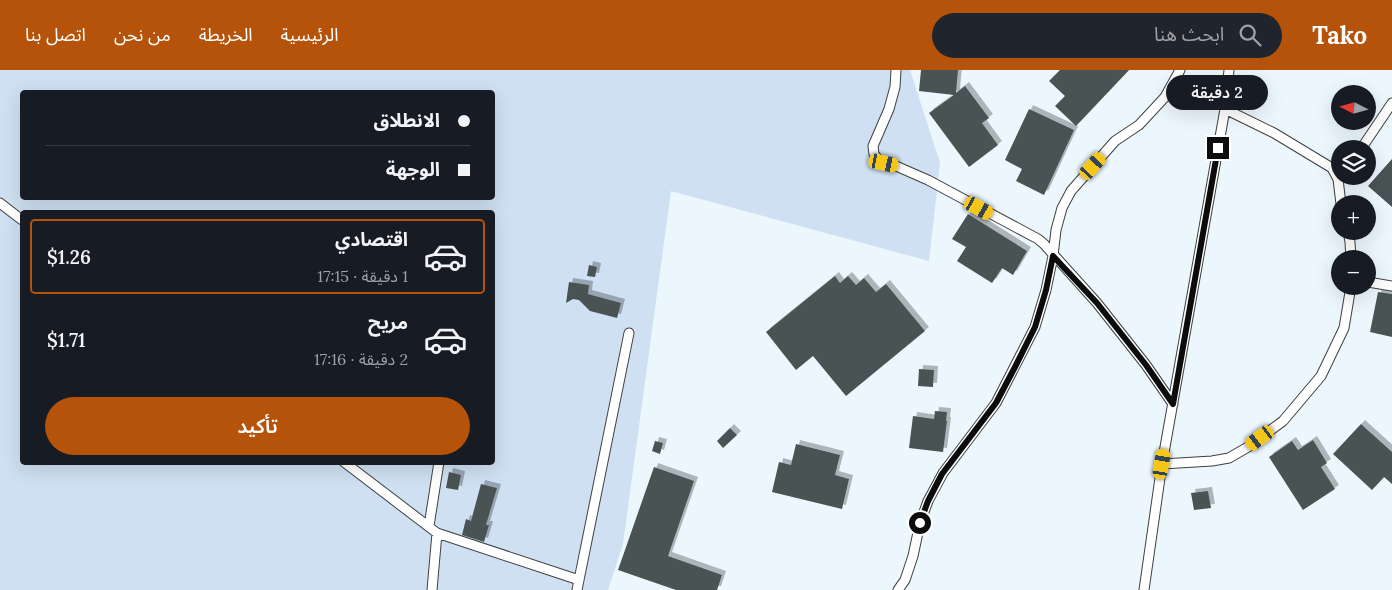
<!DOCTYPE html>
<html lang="ar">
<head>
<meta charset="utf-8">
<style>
	:root { --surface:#171b24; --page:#20242c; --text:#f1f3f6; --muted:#9ea1a6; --line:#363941; --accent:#b45309 }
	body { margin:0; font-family:Lora,"Noto Sans Arabic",serif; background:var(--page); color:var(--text); direction:rtl; height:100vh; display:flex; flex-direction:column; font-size:19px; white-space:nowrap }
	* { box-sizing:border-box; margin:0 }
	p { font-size:16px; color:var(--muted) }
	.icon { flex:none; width:28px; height:28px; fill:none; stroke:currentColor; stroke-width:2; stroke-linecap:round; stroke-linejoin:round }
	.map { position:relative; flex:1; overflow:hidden; direction:ltr }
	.drawer { position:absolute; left:20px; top:140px; width:475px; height:255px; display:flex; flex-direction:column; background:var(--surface); border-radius:5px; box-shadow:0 5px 20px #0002; direction:rtl }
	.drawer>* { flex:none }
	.guide { position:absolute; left:20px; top:20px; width:475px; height:110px; border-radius:5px; box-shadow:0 5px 20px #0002; direction:rtl; display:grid; align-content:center; height:110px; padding:0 25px; background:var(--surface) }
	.needle { width:32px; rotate:276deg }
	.tools { position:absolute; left:1331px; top:15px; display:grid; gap:10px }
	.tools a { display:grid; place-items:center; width:45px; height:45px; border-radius:50%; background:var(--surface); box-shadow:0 5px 20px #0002; font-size:25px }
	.end { position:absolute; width:22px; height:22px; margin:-11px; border:6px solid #0c0c0c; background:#fff; box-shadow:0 0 0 2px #fff }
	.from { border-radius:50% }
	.bubble { position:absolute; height:35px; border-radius:18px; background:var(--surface); box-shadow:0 5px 20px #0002; font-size:16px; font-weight:600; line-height:35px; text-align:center; direction:rtl }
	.car { position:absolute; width:15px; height:30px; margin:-15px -8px; border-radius:6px; box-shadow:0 0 4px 1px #0007; background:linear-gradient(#f5c518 24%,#345 0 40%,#f5c518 0 76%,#345 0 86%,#f5c518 0) }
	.guide b { display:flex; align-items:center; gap:18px; height:48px; font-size:19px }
	.guide b+b { border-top:1px solid var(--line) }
	.guide i { width:12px; height:12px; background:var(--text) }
	ul { padding:9px 0 0; list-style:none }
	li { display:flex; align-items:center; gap:15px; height:75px; margin:0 10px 8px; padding:0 15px; border:2px solid transparent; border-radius:5px }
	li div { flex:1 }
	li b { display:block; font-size:19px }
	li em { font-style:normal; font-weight:600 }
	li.selected { border-color:var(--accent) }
	li>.icon { width:45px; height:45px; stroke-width:1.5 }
	.button { display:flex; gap:10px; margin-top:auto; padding:10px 25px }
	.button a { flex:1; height:58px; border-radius:30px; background:var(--accent); color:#fff; font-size:20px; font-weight:600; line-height:58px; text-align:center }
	header { display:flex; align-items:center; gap:30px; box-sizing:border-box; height:70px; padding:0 25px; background:var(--accent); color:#fff }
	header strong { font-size:24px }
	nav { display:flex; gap:28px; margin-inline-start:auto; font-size:18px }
	.search { width:350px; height:45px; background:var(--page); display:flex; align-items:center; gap:12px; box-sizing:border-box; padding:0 18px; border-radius:28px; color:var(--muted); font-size:19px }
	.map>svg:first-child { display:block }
</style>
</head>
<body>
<header>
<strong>Tako</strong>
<div class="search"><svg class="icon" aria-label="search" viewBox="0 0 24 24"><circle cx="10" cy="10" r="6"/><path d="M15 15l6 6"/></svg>ابحث هنا</div>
<nav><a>الرئيسية</a><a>الخريطة</a><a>من نحن</a><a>اتصل بنا</a></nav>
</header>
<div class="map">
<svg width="1392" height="520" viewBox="0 0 1392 520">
	<defs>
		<filter id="shadow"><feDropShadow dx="4" dy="-4" stdDeviation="0" flood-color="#0004"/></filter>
	</defs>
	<rect width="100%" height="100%" fill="#ecf7fd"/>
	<path fill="#cee0f1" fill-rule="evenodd" d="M0,0H910L940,93L929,191L671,121L623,474L608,520H0ZM22,22H492V128H22ZM22,142H492V392H22Z"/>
	<path fill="#495353" filter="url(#shadow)" d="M921,0H958L956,23L965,16L989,48L982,53L998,75L969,97L929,43L954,25L919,21Z
		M1060,0H1129L1076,56L1055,36L1065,26L1049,11Z
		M1029,39L1074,60L1044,125L1016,111L1022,99L1005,90Z
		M1392,89V137L1368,116Z
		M968,144L1027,181L1013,205L1002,198L992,213L957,191L966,177L952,169Z
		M589,195L597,197L595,207L587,206Z
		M835,206L840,213L848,206L856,215L864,208L876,222L886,214L925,261L846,326L813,286L796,300L766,262Z
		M569,212L589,215L588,224L621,233L617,248L590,241L579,230L573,229L566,233Z
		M1378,222L1392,224V267L1370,262Z
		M919,299L934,300L933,317L918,316Z
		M935,341L947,342L946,351H947L943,382L909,378L913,346L934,349Z
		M1361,354L1392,382V414L1384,407L1372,420L1333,384Z
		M730,358L737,365L723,378L717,371Z
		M1313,370L1327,393L1321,397L1335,419L1303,440L1269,387L1292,371L1298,380Z
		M655,371L663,373L660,384L652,381Z
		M796,374L840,385L835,405L849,409L842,439L772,422L779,392L791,395Z
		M654,397L694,411L668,486L722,505L717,520H676L618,500Z
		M449,402L461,405L458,420L446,418Z
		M481,414L497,418L486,455H489L484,472L462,465L466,449L471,451Z
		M1208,421L1211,438L1194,440L1191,423Z"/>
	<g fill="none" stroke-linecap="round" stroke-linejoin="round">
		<defs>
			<path id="minor" d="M896,0L895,17L889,39L873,76L874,84L879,91L896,96L928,110L1038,169L1044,174L1097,233L1146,295L1173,334
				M1225,39L1274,63L1332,98L1338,109L1341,134
				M1361,79L1392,33
				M0,133L22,150
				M1348,161L1350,172L1351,189
				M1368,212L1392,216
				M344,392L437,463L579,510L629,263
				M1162,394L1212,391L1229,388L1248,377L1283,351L1321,306L1344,258L1351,216
				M429,456L439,392
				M432,520L437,463
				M577,520L579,510
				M898,520L905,510L913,486L920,453L928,431L943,403L996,333L1035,257L1046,220L1053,186L1056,160L1062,138L1071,121L1115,71L1139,55L1165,27L1180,0
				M1144,520L1162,394L1225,39L1229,0"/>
		</defs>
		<use href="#minor" stroke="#3f3f3f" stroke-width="11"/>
		<use href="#minor" stroke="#fff" stroke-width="9"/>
	</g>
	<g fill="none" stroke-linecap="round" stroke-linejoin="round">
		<path stroke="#0c0c0c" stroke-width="6" d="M920,453L928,431L942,404L996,333L1015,297L1035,257L1046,220L1053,186L1097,233L1146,295L1173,334L1218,78"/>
	</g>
</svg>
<div class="tools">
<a><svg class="needle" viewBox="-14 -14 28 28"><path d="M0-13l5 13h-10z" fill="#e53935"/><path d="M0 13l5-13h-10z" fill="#9ea1a6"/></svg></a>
<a><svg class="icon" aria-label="layers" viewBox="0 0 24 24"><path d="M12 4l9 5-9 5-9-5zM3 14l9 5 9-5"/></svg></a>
<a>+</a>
<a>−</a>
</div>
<i class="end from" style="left:920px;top:453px"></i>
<i class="end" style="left:1218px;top:78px"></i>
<div class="bubble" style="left:1166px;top:5px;width:102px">2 دقيقة</div>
<i class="car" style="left:884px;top:93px;rotate:102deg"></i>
<i class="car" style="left:1093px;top:96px;rotate:42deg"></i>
<i class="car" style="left:979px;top:138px;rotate:119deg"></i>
<i class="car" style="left:1260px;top:368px;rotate:234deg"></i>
<i class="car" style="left:1162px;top:394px;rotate:10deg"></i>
<div class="guide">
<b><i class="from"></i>الانطلاق</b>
<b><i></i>الوجهة</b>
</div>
<section class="drawer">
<ul>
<li class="selected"><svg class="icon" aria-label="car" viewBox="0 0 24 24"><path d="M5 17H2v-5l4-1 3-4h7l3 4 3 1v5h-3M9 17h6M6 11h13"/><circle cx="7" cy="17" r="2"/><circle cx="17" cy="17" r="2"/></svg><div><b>اقتصادي</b><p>1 دقيقة · 17:15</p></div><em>$1.26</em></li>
<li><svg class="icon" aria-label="car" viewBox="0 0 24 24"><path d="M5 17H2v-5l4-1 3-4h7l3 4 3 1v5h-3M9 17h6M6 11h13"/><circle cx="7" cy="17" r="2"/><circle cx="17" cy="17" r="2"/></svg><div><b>مريح</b><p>2 دقيقة · 17:16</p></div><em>$1.71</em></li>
</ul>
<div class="button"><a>تأكيد</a></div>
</section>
</div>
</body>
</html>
